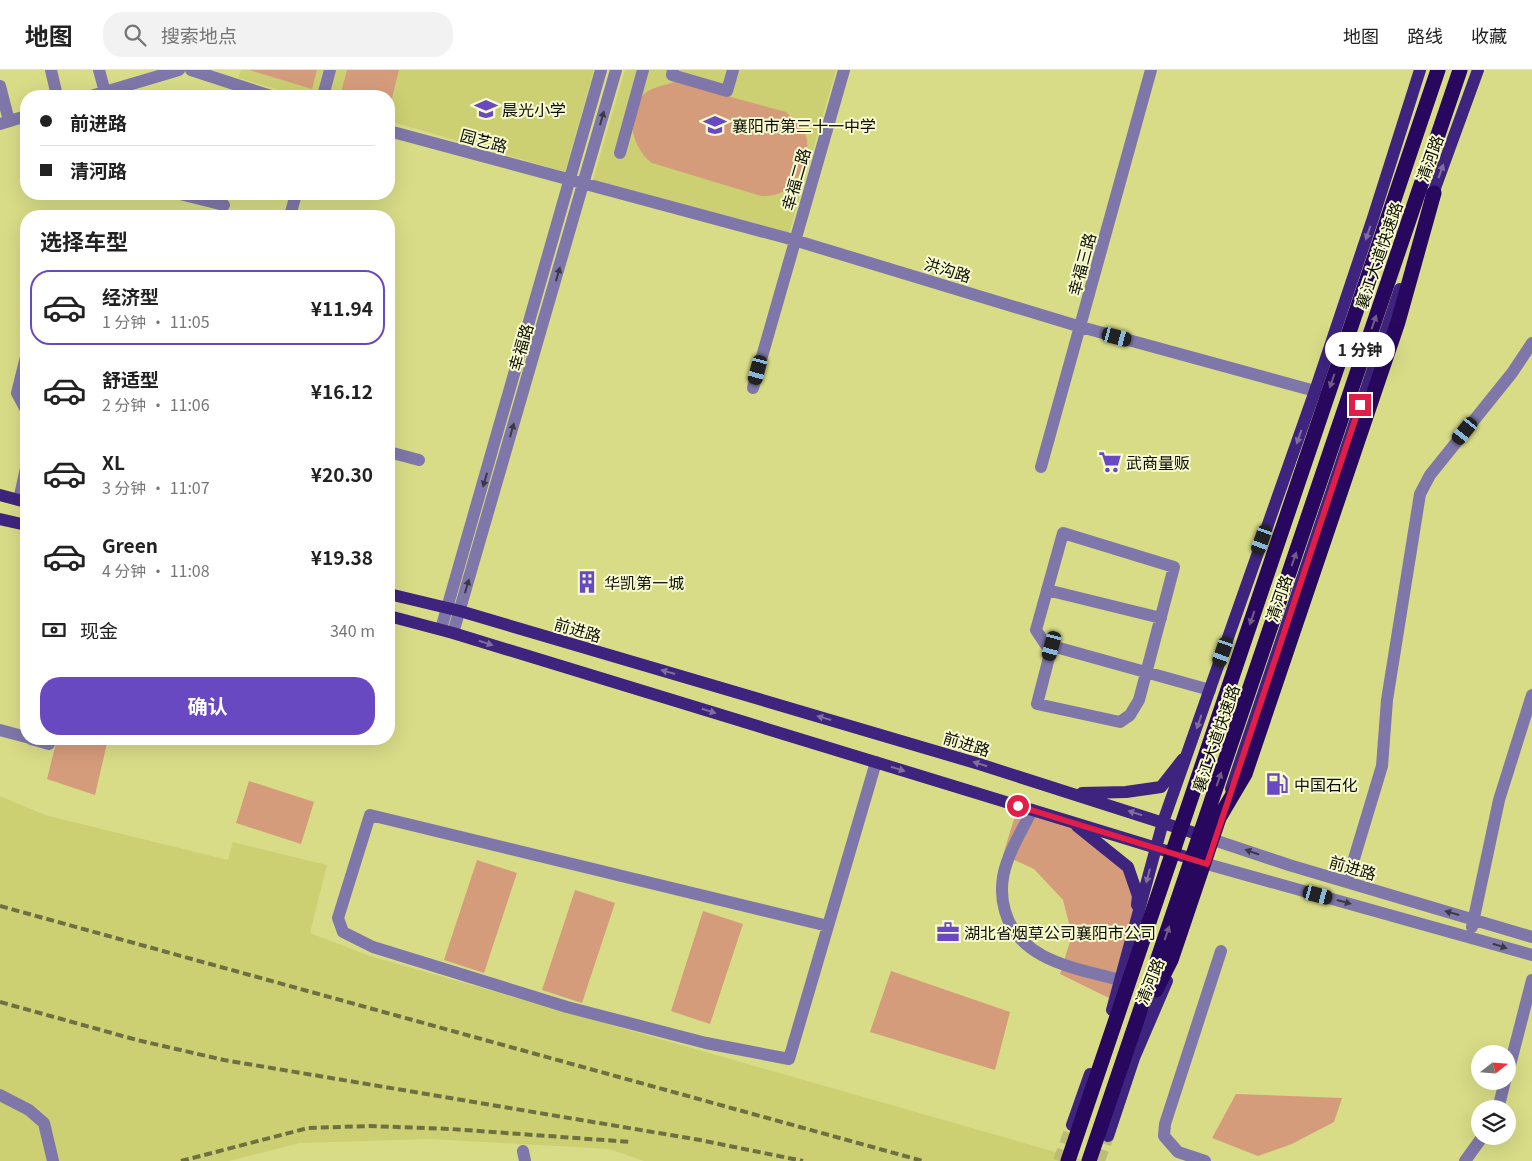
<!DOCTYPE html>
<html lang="zh">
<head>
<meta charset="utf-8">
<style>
	:root { --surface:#fff; --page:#f2f2f2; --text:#222; --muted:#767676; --line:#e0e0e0; --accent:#6949c2 }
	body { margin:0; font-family:Georgia,"Noto Sans SC",serif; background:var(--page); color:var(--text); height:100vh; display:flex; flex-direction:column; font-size:19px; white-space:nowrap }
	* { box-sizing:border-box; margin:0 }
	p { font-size:16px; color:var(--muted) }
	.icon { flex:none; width:28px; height:28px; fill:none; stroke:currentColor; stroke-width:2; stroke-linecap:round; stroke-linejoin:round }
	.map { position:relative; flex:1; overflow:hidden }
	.sheet { position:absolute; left:20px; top:140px; width:375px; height:535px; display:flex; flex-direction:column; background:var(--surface); border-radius:20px; box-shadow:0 5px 20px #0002 }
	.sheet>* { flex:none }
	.top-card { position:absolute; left:20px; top:20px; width:375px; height:110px; border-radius:20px; box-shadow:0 5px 20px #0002; display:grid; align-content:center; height:110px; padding:0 20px; background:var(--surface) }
	.needle { width:32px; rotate:73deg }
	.controls { position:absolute; left:1471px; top:975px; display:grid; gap:10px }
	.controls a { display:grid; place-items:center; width:45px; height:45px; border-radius:50%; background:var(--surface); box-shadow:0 5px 20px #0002; font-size:25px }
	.end { position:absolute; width:22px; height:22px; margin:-11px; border:6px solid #e11d48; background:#fff; box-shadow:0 0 0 2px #fff }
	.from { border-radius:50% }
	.bubble { position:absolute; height:35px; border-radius:18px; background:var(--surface); box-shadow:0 5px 20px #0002; font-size:16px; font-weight:700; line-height:35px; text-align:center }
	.car { position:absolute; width:15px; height:30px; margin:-15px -8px; border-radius:6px; box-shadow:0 0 4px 1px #0007; background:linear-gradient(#222 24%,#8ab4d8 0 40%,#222 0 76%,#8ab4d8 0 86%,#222 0) }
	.top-card b { display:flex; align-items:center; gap:18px; height:48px; font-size:19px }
	.top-card b+b { border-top:1px solid var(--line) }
	.top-card i { width:12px; height:12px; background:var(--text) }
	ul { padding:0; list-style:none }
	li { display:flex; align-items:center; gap:15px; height:75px; margin:0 10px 8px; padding:0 10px; border:2px solid transparent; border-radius:20px }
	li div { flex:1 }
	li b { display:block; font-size:19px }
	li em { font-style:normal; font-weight:700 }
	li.current { border-color:var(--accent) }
	li>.icon { width:45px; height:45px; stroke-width:1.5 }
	h2 { padding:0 20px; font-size:22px; line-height:60px }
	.pay { display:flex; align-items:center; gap:12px; height:55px; padding:0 20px; font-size:19px }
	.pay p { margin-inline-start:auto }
	.primary-button { display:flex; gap:10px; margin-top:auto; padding:10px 20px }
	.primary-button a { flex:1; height:58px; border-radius:20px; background:var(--accent); color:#fff; font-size:20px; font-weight:700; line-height:58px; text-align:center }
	header { display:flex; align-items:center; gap:30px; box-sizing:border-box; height:70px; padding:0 25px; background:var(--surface); border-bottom:1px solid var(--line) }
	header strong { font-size:24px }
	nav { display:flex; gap:28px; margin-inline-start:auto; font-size:18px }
	.search { width:350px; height:45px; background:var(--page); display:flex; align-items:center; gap:12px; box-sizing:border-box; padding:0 18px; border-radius:20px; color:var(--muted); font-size:19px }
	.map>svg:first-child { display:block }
</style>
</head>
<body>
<header>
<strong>地图</strong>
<div class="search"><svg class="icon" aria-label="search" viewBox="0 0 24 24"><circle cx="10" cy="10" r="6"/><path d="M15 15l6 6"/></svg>搜索地点</div>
<nav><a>地图</a><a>路线</a><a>收藏</a></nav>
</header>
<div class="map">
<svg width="1532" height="1091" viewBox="0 0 1532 1091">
	<rect width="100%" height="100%" fill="#d8dc87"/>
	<path fill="#ccd073" d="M241,0H594L565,102L389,51V26H302L238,8Z
		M625,0H836L789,163L593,110Z
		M0,726L45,745L228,790L233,772L327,795L310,863L370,886L1087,1091H644L609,1079L430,1069L300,1073L229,1091H0Z"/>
	<path fill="#d59c7b" d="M249,0H317L312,19Z
		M347,0H399L389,40V26H340Z
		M675,12L786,42C793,49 802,56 806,66C811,82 801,110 787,119C779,125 771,126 761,126L652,93C632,78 624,45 643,25C651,17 665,15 675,12Z
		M57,669H108L95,725L47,709Z
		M249,711L314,732L301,774L236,753Z
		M1018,736L1071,752L1128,797L1138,826L1115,931L1060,904L1072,865L1063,830L1034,799L1003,785Z
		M477,790L517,803L484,903L444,890Z
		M575,820L615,833L582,933L542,920Z
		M703,841L743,854L710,954L671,941Z
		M891,901L1010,942L995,1000L870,962Z
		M1236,1024L1342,1028L1334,1052L1292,1074L1258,1086L1212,1068Z"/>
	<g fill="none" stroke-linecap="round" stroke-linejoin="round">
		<path stroke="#babd73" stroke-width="12" stroke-dasharray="12 6" stroke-linecap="butt" d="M1059,1091L1072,1055
			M1099,1091L1108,1066"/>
		<path stroke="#7f77a9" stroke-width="12" d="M51,0L57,26
			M99,0L106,26
			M191,0L271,26
			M673,0L672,5L727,21L733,0
			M0,16L9,51
			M91,26L179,0
			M323,26L330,0
			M0,54L26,46
			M389,61L794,170L1081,257L1315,321
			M620,83L643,0
			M180,124L224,135
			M290,146L296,124
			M26,287L17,323L26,340
			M753,318L844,0
			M389,382L419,390
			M1041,397L1151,0
			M19,430L26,398
			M1047,520L1161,548
			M441,559L601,0
			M453,563L616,0
			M1052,576L1037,634L1120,652L1130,645L1139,630L1174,497L1063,463L1036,560L1046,575L1052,576L1210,620
			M0,660L26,667
			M31,669L49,674L50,669
			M1032,740C1024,757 1013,774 1007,792C1001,809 1000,824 1005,841C1019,891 1076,898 1120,910
			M1214,770L1289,795L1532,867
			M1207,794L1532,885
			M1347,812L1382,696L1387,630L1420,424L1430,405L1512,303L1532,273
			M828,856L370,745L338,848L343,862L373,877L567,937L706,973L789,989L876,692
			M1472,857L1499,730L1532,625
			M1508,1003L1532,910
			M0,1025L29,1040L44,1053L53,1091
			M1498,1039L1505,1011
			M523,1081L525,1091
			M1205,1091L1178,1082L1164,1066L1165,1054L1221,881
			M1465,1091L1483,1066"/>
		<path stroke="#3e247e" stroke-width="12" d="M1430,132L1478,0
			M0,425L26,432
			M0,449L26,455
			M389,524L460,541L979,694L1207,767
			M389,546L453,563L1199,791
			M1231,719L1400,219
			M1082,723L1126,722L1161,717L1183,689
			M1077,756L1128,797L1138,826L1137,835
			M1112,940L1163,752L1315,321L1373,148L1420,0
			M1072,1055L1090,1004
			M1108,1066L1134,988L1167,911"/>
		<path stroke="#28085e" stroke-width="15" d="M1156,920L1171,890L1219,748L1245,704L1398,252L1434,123
			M1068,1091L1438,0
			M1089,1091L1460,0"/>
		<path stroke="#6d7040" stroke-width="4" stroke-dasharray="8 4" stroke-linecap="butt" d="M0,836L923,1091
			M0,932L137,970L224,990L700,1070L803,1091
			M181,1091L308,1058L369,1056L451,1059L631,1072"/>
	</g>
	<defs><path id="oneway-solid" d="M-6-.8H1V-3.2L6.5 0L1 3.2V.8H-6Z" transform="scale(1.25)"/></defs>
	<g fill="#3b3944">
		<use href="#oneway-solid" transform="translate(602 48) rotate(-74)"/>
		<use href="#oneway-solid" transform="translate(558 204) rotate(-74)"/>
		<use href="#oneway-solid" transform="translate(512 360) rotate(-74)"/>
		<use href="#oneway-solid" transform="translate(485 410) rotate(106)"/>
		<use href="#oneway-solid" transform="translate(467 516) rotate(-74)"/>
		<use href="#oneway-solid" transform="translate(1252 782) rotate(-161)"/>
		<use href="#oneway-solid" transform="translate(1344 832) rotate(15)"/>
		<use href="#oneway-solid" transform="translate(1452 843) rotate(-164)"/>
		<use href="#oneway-solid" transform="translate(1500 876) rotate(17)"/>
	</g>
	<g fill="#7f6f9b">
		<use href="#oneway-solid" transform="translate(1441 101) rotate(-70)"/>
		<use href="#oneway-solid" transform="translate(1368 163) rotate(109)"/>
		<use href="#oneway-solid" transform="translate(1299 367) rotate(109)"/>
		<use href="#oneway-solid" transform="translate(486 573) rotate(17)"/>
		<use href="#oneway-solid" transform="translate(668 602) rotate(-164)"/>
		<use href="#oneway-solid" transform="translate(709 641) rotate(17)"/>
		<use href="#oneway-solid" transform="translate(824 648) rotate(-164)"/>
		<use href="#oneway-solid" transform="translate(1199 652) rotate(109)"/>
		<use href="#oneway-solid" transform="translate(980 694) rotate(-163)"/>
		<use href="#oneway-solid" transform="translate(898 699) rotate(17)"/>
		<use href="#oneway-solid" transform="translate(1135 743) rotate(-163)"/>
		<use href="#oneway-solid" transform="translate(1148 806) rotate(105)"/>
	</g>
	<g fill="#705d86">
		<use href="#oneway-solid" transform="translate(1374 252) rotate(-71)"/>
		<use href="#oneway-solid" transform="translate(1332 311) rotate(109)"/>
		<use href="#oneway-solid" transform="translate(1294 489) rotate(-71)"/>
		<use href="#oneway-solid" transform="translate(1252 548) rotate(109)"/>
		<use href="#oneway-solid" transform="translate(1219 709) rotate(-71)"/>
		<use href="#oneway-solid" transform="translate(1167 863) rotate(-71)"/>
	</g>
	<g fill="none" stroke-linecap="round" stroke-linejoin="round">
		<path stroke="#e11d48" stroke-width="6" d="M1018,736L1207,794L1360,335"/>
	</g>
	<defs>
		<symbol id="school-bare" viewBox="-9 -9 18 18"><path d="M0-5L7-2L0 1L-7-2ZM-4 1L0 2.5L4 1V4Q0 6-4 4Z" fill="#6949c2" stroke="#f7fad1" stroke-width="2.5" paint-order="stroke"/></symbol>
		<symbol id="supermarket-bare" viewBox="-9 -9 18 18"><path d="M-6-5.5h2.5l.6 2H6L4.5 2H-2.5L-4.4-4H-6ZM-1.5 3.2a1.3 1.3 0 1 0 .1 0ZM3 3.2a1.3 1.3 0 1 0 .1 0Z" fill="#6949c2" stroke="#f7fad1" stroke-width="2.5" paint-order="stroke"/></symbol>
		<symbol id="building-bare" viewBox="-9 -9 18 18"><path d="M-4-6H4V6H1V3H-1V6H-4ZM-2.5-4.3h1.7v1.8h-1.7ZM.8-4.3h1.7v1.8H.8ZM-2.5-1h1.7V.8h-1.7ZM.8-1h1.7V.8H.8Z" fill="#6949c2" stroke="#f7fad1" stroke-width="2.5" paint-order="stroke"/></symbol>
		<symbol id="fuel-bare" viewBox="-9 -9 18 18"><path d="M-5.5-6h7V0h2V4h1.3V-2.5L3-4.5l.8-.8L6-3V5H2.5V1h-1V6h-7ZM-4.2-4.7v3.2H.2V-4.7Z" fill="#6949c2" stroke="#f7fad1" stroke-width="2.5" paint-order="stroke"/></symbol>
		<symbol id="office-bare" viewBox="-9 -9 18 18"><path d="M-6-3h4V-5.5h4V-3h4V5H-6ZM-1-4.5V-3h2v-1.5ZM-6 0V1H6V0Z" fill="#6949c2" stroke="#f7fad1" stroke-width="2.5" paint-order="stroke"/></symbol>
	</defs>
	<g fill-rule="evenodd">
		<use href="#school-bare" x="470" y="23" width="32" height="32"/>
		<use href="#school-bare" x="699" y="39" width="32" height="32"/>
		<use href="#supermarket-bare" x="1094" y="376" width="32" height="32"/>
		<use href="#building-bare" x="571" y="496" width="32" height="32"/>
		<use href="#fuel-bare" x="1261" y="698" width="32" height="32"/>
		<use href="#office-bare" x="932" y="846" width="32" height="32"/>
	</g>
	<g text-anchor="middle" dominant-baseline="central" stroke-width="4" stroke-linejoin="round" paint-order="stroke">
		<g font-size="16" fill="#0e0f00" stroke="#f7fad1" text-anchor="start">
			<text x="502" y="39">晨光小学</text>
			<text x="732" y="55">襄阳市第三十一中学</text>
			<text x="1126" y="392">武商量贩</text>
			<text x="604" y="512">华凯第一城</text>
			<text x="1294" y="714">中国石化</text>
			<text x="964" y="862">湖北省烟草公司襄阳市公司</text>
		</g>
		<g font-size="16" fill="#0e0f00" stroke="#f7fad1">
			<text transform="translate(484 70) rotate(15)">园艺路</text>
			<text transform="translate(1429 88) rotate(-70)">清河路</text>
			<text transform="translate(795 109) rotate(-74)">幸福二路</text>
			<text transform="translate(1378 185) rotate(-71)">襄江大道快速路</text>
			<text transform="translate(1081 194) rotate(-75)">幸福三路</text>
			<text transform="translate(948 199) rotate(17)">洪沟路</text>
			<text transform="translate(520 277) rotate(-74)">幸福路</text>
			<text transform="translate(1278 528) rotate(-71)">清河路</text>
			<text transform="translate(578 559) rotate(16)">前进路</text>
			<text transform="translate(1215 668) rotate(-71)">襄江大道快速路</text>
			<text transform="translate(967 673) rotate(17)">前进路</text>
			<text transform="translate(1353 797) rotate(16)">前进路</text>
			<text transform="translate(1149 911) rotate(-68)">清河路</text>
		</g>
	</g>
</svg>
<div class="controls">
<a><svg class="needle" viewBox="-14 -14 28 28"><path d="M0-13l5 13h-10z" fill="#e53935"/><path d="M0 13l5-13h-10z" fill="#767676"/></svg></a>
<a><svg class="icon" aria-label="layers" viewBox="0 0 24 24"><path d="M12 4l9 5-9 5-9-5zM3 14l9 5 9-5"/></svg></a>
</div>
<i class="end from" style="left:1018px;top:736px"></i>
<i class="end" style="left:1360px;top:335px"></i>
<div class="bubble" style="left:1325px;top:262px;width:70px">1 分钟</div>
<i class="car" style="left:1117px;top:267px;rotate:105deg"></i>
<i class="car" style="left:758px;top:300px;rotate:195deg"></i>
<i class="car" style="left:1465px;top:361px;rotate:219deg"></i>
<i class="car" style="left:1262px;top:470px;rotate:200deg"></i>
<i class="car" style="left:1052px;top:576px;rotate:195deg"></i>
<i class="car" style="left:1223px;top:582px;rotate:199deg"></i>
<i class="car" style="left:1318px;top:825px;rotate:105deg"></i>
<div class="top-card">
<b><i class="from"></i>前进路</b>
<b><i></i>清河路</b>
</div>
<section class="sheet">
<h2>选择车型</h2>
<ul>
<li class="current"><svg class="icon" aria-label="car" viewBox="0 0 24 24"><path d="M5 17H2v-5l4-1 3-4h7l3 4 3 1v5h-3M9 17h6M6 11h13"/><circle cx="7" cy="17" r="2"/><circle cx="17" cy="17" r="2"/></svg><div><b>经济型</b><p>1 分钟 · 11:05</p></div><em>¥11.94</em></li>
<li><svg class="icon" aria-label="car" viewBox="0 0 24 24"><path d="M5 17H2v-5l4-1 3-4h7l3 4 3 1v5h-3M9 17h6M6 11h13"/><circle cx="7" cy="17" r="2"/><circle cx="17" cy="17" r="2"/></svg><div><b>舒适型</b><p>2 分钟 · 11:06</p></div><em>¥16.12</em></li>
<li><svg class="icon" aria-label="car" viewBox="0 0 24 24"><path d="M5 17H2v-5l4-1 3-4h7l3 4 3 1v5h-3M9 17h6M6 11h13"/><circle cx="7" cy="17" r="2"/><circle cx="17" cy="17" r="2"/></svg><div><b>XL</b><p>3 分钟 · 11:07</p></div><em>¥20.30</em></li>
<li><svg class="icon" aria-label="car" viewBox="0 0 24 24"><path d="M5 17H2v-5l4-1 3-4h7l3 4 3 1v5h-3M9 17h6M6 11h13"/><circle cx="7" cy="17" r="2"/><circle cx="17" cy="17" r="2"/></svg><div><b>Green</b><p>4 分钟 · 11:08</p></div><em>¥19.38</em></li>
</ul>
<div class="pay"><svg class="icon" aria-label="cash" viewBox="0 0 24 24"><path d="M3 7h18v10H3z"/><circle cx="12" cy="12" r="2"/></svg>现金<p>340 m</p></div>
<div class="primary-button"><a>确认</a></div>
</section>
</div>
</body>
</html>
